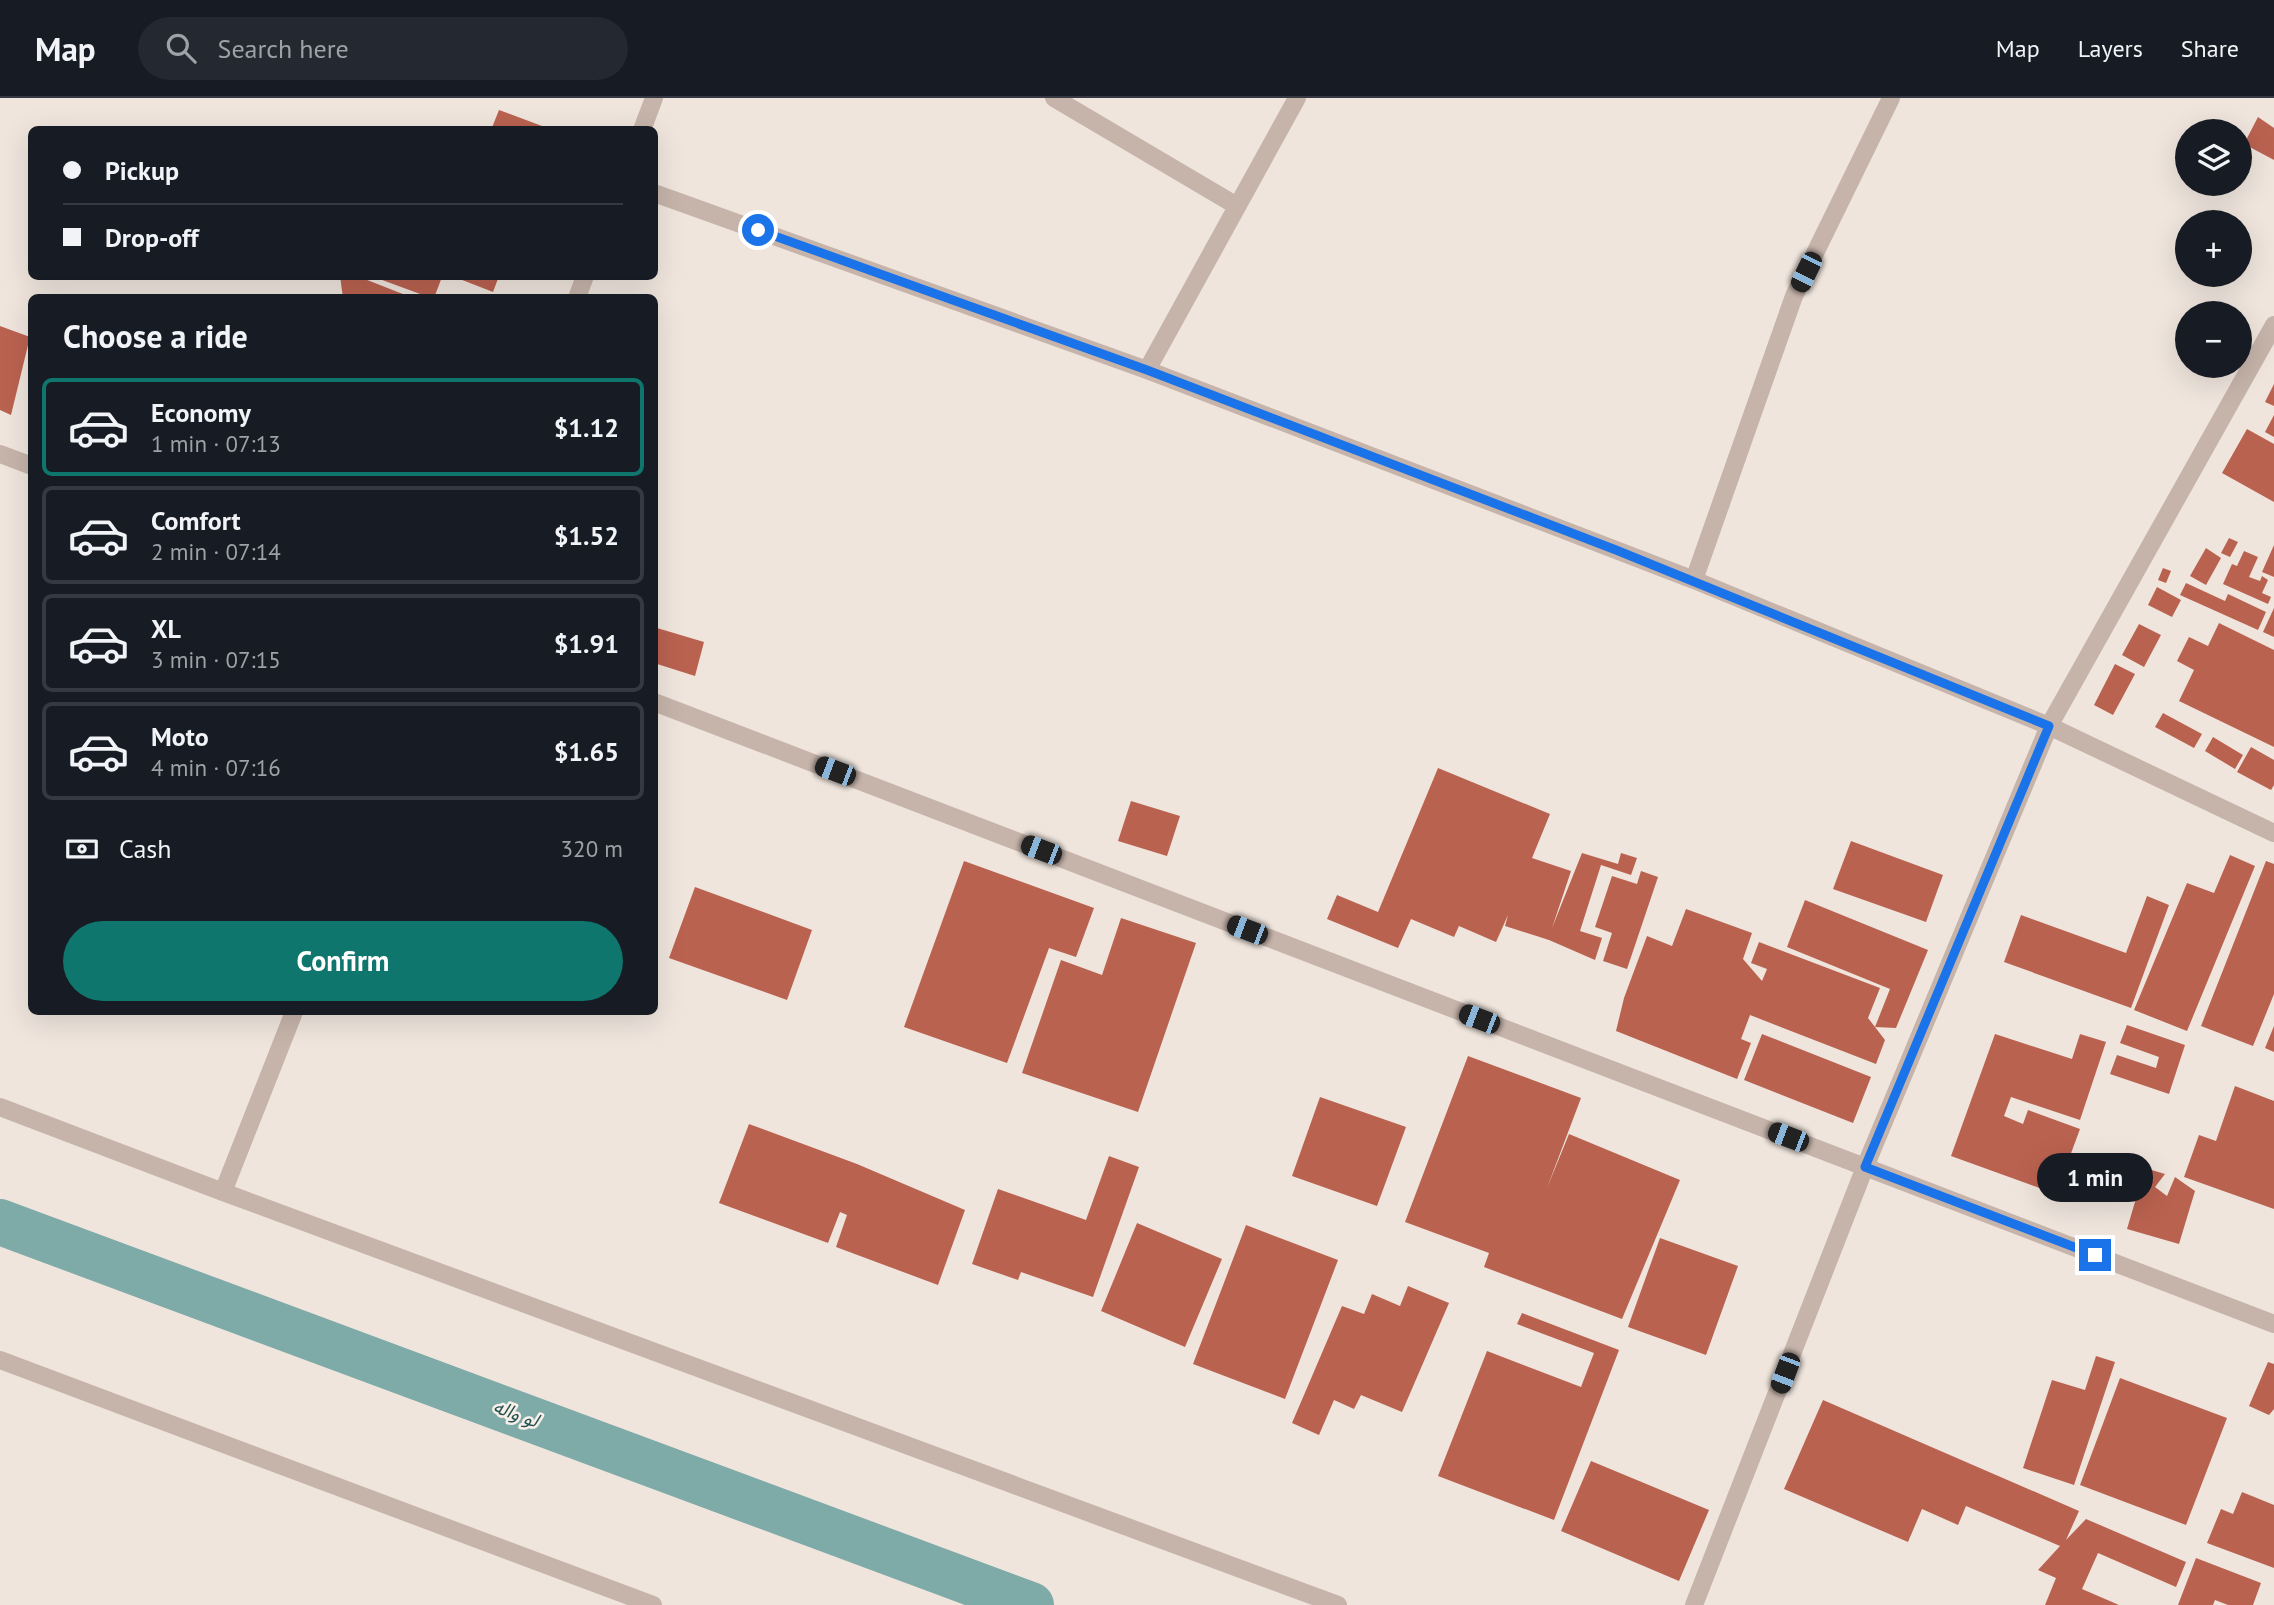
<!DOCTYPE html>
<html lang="en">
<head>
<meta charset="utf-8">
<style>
	:root { --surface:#171b24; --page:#242831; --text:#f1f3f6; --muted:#9ea1a6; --line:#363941; --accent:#0f766e }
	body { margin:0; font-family:"PT Sans","Noto Sans Arabic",sans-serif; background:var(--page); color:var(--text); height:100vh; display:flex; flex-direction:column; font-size:26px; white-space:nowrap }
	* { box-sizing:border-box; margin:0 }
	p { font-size:23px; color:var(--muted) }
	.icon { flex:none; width:38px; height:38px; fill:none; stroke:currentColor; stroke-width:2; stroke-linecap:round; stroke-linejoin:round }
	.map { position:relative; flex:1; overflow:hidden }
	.panel { position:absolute; left:28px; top:196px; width:630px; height:721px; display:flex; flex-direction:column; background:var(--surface); border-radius:10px; box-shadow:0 7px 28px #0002 }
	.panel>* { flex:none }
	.banner { position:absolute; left:28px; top:28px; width:630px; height:154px; border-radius:10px; box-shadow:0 7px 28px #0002; display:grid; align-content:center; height:154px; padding:0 35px; background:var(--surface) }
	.controls { position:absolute; left:2175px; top:21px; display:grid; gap:14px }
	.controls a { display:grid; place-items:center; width:77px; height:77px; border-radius:50%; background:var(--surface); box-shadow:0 7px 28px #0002; font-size:35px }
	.end { position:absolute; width:32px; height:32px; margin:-16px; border:9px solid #1a73e8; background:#fff; box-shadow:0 0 0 4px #fff }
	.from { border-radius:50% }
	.bubble { position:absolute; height:49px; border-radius:24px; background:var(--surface); box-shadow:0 7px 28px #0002; font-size:23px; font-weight:800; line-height:49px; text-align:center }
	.car { position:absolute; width:21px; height:42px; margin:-21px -10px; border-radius:9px; box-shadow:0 0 5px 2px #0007; background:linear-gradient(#222 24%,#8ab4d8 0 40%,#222 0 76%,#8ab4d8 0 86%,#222 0) }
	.banner b { display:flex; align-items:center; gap:24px; height:66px; font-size:26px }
	.banner b+b { border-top:2px solid var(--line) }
	.banner i { width:18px; height:18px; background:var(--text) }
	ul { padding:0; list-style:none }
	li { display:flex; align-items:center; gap:21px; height:98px; margin:0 14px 10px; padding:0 21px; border:4px solid var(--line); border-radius:10px }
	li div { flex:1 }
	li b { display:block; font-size:26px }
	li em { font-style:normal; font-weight:800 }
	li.on { border-color:var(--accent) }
	li>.icon { width:63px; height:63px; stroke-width:1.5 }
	h2 { padding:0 35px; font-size:32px; line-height:84px }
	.pay { display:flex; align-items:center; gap:18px; height:77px; padding:0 35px; font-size:26px }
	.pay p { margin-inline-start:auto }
	.cta { display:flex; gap:14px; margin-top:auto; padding:14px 35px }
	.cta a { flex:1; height:80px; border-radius:42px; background:var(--accent); color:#fff; font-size:28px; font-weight:800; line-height:80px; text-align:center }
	header { display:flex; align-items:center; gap:42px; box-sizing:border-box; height:98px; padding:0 35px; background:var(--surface); border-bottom:2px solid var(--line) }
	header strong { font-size:33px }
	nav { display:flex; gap:38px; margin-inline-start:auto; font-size:24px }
	.search { width:490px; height:63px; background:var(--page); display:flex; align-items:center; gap:18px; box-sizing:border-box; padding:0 24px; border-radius:38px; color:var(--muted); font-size:26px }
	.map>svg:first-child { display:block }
</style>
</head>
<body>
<header>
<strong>Map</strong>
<div class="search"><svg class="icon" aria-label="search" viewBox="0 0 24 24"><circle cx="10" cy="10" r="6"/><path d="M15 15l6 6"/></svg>Search here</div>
<nav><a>Map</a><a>Layers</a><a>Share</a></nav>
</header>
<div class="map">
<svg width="2274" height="1507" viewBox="0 0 2274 1507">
	<rect width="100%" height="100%" fill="#efe5dd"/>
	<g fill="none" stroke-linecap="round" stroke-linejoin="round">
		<path stroke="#7eaaa8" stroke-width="46" d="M0,1124L1031,1507"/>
	</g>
	<path fill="#ba6250" d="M499,12L550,31V32H491Z
		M2258,19L2274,30V62L2244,46Z
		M340,178H357L413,200H343Z
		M452,178H499L493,194Z
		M374,179L441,178L442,179L434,200H431Z
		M0,228L30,239L11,317L0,312Z
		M2274,286V308L2265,304Z
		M2274,317V339L2265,334Z
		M2247,331L2274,346V404L2222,375Z
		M2229,440L2238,444L2230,459L2221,455Z
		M2274,447V479L2262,474Z
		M2206,450L2221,460L2206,487L2190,478Z
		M2244,453L2258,459L2249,479L2260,483L2262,478L2268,482L2262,495L2271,499L2268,506L2223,486L2232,466L2237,468Z
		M2163,470L2171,473L2166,485L2158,482Z
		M2186,485L2225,503L2228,496L2266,514L2258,532L2180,497Z
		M2157,489L2181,502L2172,519L2148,507Z
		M2274,510V539L2263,534Z
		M2219,525L2274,552V649L2179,603L2194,572L2177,563L2189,539L2208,548Z
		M2139,526L2161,537L2144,569L2122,557Z
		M657,530L704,544L695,578L654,565V537Z
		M2115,566L2135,576L2113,617L2094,607Z
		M2163,615L2202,636L2194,650L2155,629Z
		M2213,639L2243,657L2235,671L2205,653Z
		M2251,649L2274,662V687L2271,692L2237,674Z
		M1438,670L1550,716L1532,760L1571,773L1552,830L1582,755L1618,766L1621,755L1637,760L1631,777L1601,767L1580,833L1602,840L1595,862L1549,842L1505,828L1508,817L1496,844L1459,828L1454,839L1411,821L1398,850L1327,821L1337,797L1378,814Z
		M1131,703L1180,718L1167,758L1118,743Z
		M1851,743L1943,777L1926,824L1833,791Z
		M2230,757L2255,768L2187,933L2134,912L2187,785L2214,795Z
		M964,763L1094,810L1076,859L1049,850L1007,965L904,929Z
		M2266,763L2274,766V896L2253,948L2201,928Z
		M1641,773L1658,779L1627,871L1603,863L1612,835L1595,829L1612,778L1637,786Z
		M695,789L812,832L787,902L669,860Z
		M2147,798L2169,807L2131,910L2004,864L2021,817L2126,855Z
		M1805,802L1928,852L1896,930L1875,929L1885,942L1876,966L1750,917L1741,941L1751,945L1737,981L1616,933L1624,900L1647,838L1672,848L1686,811L1752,835L1743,861L1762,883L1767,871L1751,865L1759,844L1880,890L1868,920L1875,929L1890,891L1787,849Z
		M1121,820L1196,845L1138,1014L1022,975L1061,862L1102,877Z
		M2127,927L2185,947L2169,996L2110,976L2117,957L2156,970L2159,959L2120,945Z
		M2274,928V954L2265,950Z
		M1762,936L1871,979L1853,1025L1744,982Z
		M1995,936L2072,961L2080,936L2106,944L2080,1022L2011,999L2004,1018L2023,1026L2028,1012L2080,1031L2056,1096L1951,1058Z
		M1468,958L1581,1000L1547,1090L1569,1036L1680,1082L1622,1221L1484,1169L1489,1155L1405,1124Z
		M2235,988L2274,1003V1111L2184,1079L2199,1037L2216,1043Z
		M1320,999L1406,1029L1377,1108L1292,1078Z
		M749,1026L857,1066L965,1112L938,1187L836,1149L847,1117L840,1114L828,1145L719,1105Z
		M1109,1058L1139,1069L1093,1199L1021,1174L1018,1182L972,1166L998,1091L1086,1122Z
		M2145,1070L2165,1076L2155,1089L2167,1098L2175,1079L2195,1093L2179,1146L2127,1131Z
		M1137,1125L1222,1161L1185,1249L1101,1213Z
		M1246,1127L1338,1162L1285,1301L1193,1266Z
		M1660,1140L1738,1168L1706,1257L1628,1229Z
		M1408,1188L1449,1205L1402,1314L1361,1297L1354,1311L1334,1302L1319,1337L1292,1325L1342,1208L1364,1216L1372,1196L1400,1208Z
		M1522,1215L1619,1252L1554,1422L1438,1378L1487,1253L1581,1289L1594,1255L1517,1226Z
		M2096,1258L2115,1264L2074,1387L2023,1370L2052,1282L2085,1292Z
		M2268,1264L2274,1266V1311L2269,1317L2249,1308Z
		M2120,1280L2227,1320L2186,1427L2080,1387Z
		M1823,1302L2079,1413L2066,1442L2086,1421L2186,1464L2176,1489L2098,1455L2082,1491L2119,1507H2045L2056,1480L2038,1472L2060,1448L1966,1408L1958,1427L1922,1411L1908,1444L1784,1391Z
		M1591,1363L1709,1412L1679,1483L1561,1433Z
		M2242,1394L2274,1407V1470L2207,1445L2221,1411L2233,1416Z
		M2196,1460L2261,1485L2253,1507H2228L2215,1502L2213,1507H2178Z"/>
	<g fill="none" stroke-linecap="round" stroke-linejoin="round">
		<path stroke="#c6b4aa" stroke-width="18" d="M1054,0L1237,108
			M642,32L654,0
			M654,95L1147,272L1694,482L2049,628L2274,735
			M577,200L585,178
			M1147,272L1297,0
			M0,356L32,368
			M1694,482L1794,198L1891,0
			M654,604L2274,1226
			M0,1009L223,1094L1338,1507
			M223,1094L294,914
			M0,1262L653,1507
			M1694,1507L1865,1069L2049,628L2274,227"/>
	</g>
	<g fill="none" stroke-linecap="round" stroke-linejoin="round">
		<path stroke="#1a73e8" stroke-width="9" d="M758,132L1147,272L1616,452L2049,628L1865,1069L2095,1157"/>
	</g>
	<g text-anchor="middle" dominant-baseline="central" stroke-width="5" stroke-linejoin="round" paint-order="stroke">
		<g font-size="19" font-style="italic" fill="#225251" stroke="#f8efe8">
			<text transform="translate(516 1315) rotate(20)">لو واله</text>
		</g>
	</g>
</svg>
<div class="controls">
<a><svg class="icon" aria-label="layers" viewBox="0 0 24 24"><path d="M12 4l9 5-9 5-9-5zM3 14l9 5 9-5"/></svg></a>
<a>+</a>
<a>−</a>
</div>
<i class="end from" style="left:758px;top:132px"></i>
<i class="end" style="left:2095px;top:1157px"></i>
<div class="bubble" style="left:2037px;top:1055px;width:116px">1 min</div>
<i class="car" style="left:1806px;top:174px;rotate:206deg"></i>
<i class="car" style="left:835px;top:673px;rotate:291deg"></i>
<i class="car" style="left:1041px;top:752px;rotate:291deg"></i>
<i class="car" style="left:1247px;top:832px;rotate:291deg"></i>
<i class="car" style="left:1479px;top:921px;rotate:291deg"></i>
<i class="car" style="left:1788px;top:1039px;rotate:291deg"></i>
<i class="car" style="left:1785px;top:1275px;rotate:201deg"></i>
<div class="banner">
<b><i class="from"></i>Pickup</b>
<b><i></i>Drop-off</b>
</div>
<section class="panel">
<h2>Choose a ride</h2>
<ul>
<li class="on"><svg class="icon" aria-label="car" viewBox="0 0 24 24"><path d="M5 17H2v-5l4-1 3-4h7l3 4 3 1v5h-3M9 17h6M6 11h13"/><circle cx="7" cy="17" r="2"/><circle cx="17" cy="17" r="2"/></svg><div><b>Economy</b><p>1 min · 07:13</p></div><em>$1.12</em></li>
<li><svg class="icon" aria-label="car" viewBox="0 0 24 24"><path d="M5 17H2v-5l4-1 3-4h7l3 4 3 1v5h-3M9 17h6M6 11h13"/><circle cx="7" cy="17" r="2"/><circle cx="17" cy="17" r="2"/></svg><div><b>Comfort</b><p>2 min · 07:14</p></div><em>$1.52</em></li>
<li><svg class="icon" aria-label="car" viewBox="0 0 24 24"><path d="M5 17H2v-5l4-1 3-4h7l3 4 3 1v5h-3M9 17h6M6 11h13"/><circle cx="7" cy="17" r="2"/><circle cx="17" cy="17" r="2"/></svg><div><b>XL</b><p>3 min · 07:15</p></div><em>$1.91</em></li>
<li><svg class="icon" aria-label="car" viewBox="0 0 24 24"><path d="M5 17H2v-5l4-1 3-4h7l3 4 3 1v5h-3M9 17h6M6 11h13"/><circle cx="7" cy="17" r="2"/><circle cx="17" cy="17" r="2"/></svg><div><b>Moto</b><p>4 min · 07:16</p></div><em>$1.65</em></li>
</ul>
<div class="pay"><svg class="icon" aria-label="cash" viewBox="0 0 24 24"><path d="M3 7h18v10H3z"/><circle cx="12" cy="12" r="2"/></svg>Cash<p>320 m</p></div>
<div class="cta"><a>Confirm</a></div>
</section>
</div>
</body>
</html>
